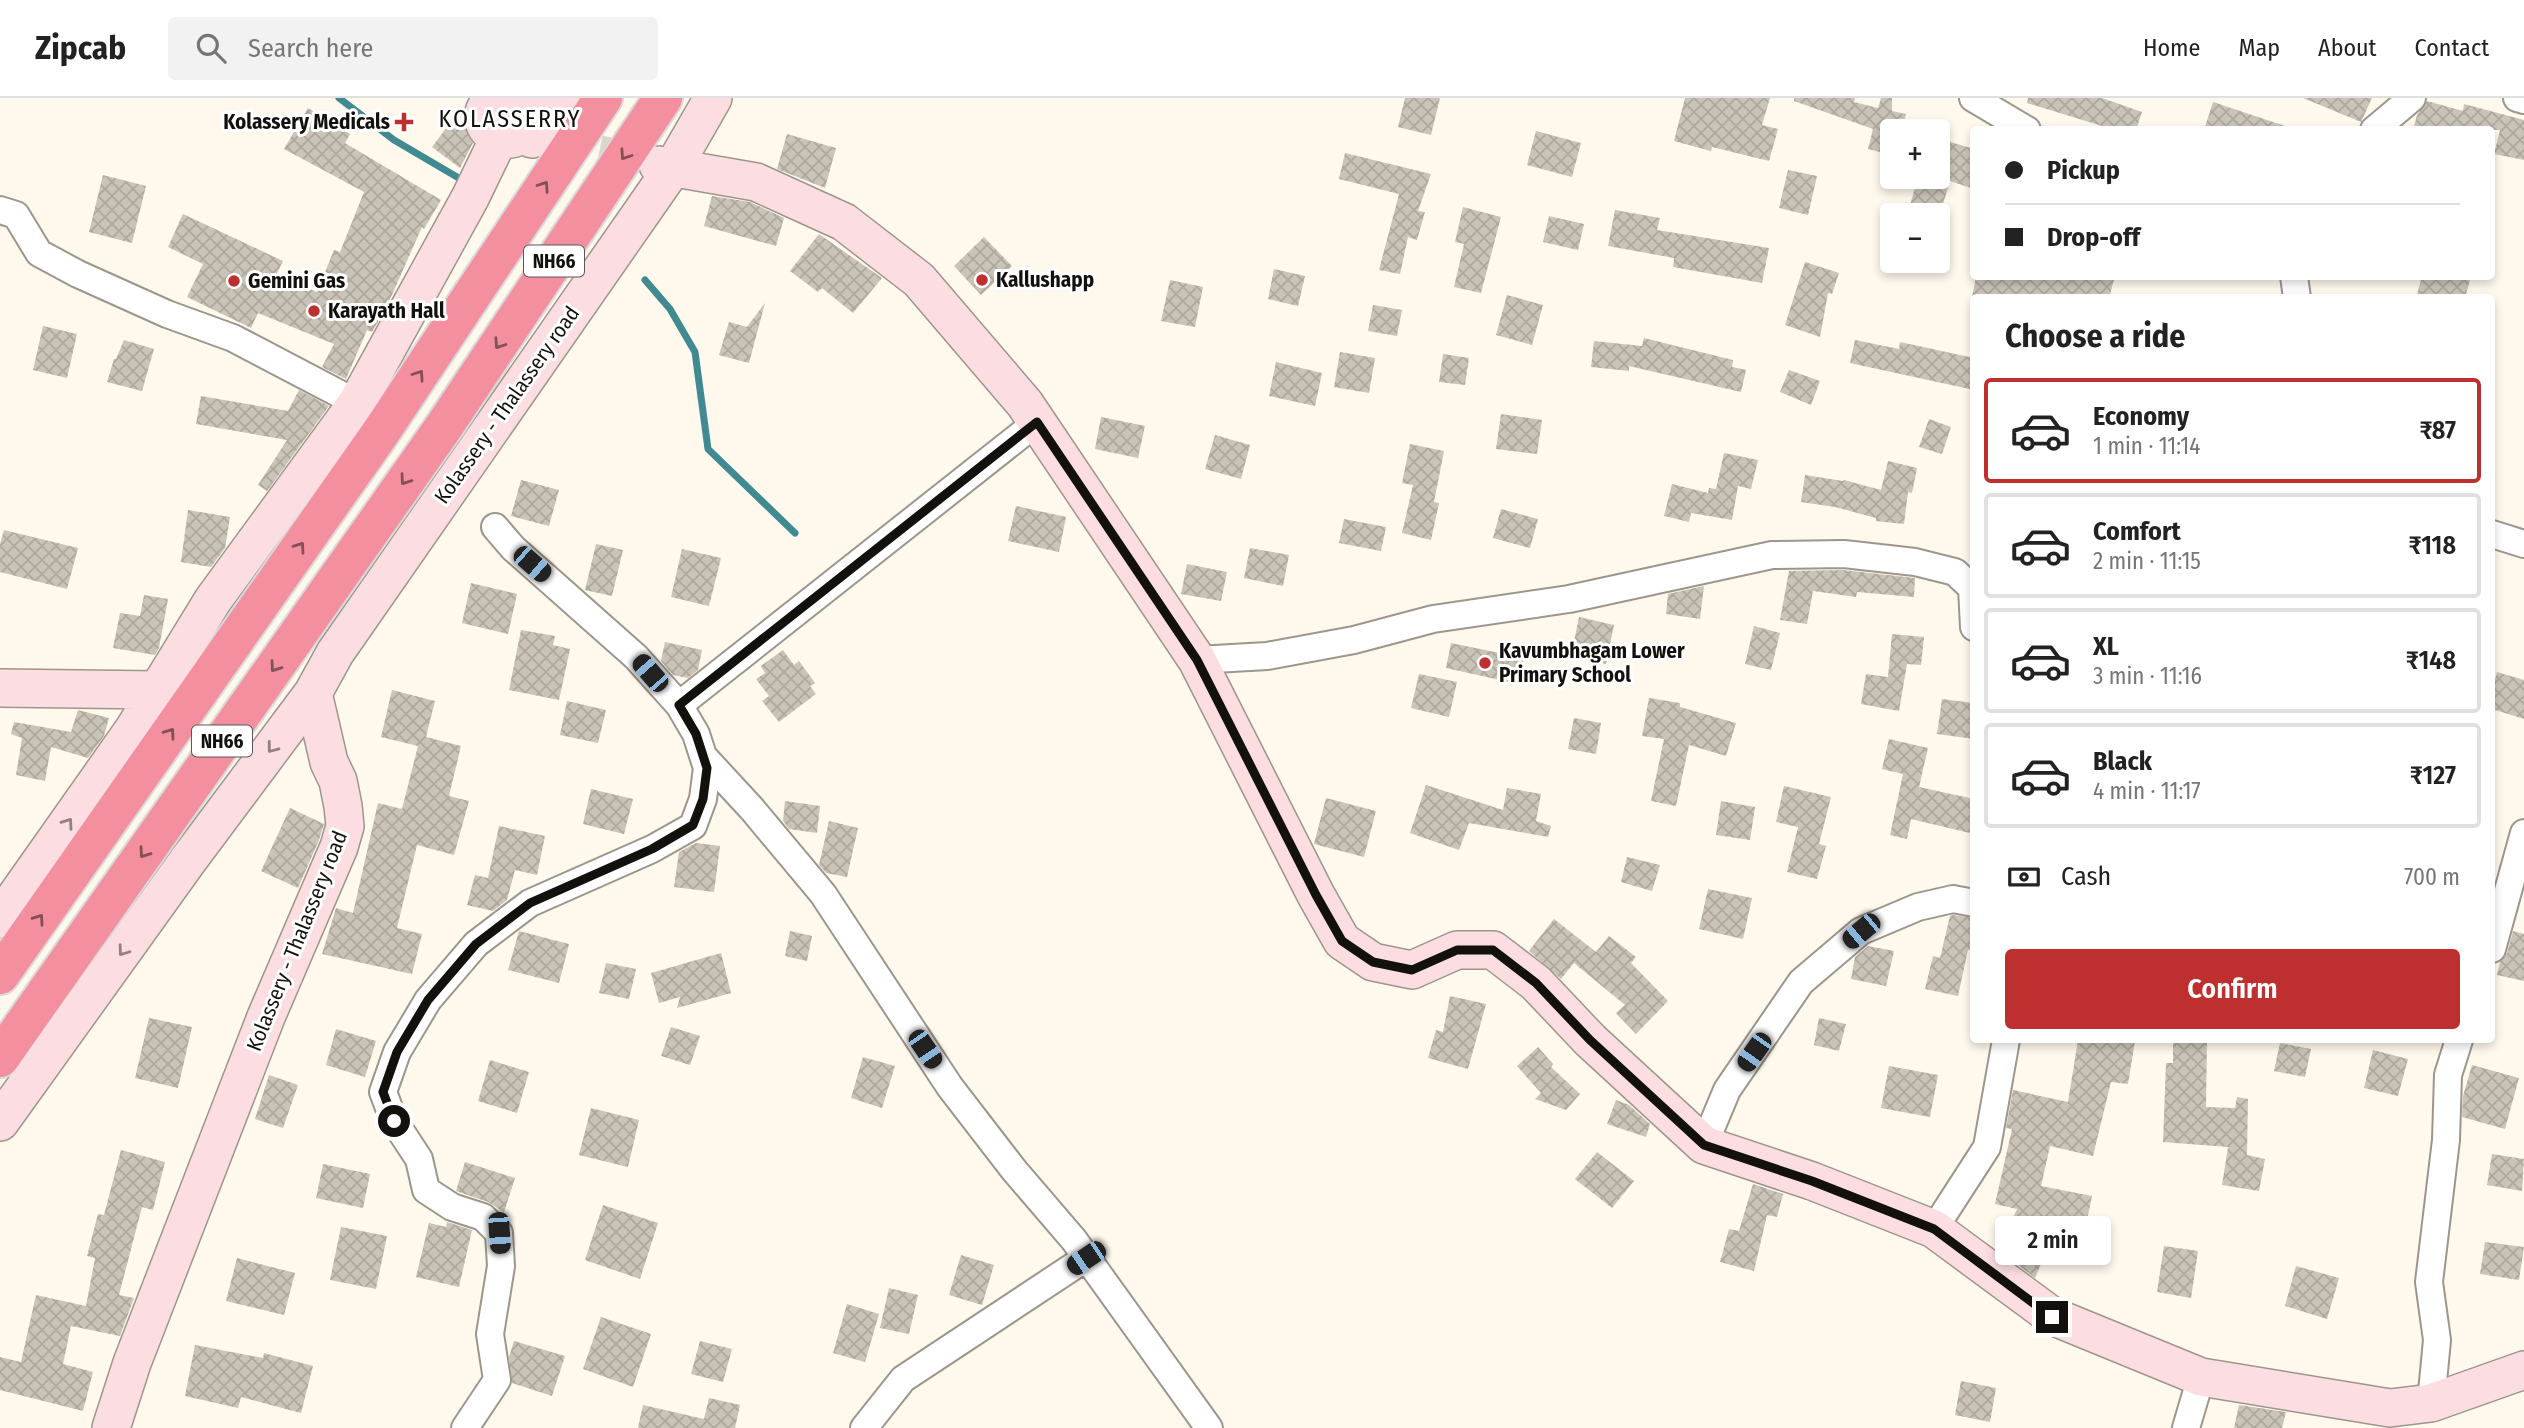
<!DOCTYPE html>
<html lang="en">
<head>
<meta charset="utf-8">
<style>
	:root { --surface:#fff; --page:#f2f2f2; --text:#222; --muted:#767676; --line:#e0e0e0; --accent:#be2f2f }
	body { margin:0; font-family:"Fira Sans Condensed",sans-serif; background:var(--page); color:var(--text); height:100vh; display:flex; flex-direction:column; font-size:26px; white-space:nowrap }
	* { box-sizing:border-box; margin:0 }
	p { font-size:23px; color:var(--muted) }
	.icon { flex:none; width:38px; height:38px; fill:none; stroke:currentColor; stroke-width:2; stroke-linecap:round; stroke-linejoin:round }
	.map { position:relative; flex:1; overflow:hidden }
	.details { position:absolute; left:1970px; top:196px; width:525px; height:749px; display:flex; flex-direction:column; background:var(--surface); border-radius:7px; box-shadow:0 4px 10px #0003 }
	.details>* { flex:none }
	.top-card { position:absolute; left:1970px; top:28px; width:525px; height:154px; border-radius:7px; box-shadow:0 4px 10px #0003; display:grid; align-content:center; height:154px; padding:0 35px; background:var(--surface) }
	.buttons { position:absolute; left:1880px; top:21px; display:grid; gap:14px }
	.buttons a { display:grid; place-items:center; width:70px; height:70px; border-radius:7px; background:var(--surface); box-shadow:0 4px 10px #0003; font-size:35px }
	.end { position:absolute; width:32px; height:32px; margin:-16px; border:9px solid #13110d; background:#fff; box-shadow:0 0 0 4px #fff }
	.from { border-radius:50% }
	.bubble { position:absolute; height:49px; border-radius:7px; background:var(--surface); box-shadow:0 4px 10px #0003; font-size:23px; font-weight:600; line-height:49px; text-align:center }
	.car { position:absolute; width:21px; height:42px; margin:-21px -10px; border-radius:9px; box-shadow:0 0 5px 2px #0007; background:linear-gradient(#222 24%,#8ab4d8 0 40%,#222 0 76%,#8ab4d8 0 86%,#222 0) }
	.top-card b { display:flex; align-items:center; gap:24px; height:66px; font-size:26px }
	.top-card b+b { border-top:2px solid var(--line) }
	.top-card i { width:18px; height:18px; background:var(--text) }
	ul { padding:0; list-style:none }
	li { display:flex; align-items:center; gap:21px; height:105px; margin:0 14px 10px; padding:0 21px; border:4px solid var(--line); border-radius:7px }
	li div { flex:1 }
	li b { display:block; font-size:26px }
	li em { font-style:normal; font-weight:600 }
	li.selected { border-color:var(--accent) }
	li>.icon { width:63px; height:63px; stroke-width:1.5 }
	h2 { padding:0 35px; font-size:32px; line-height:84px }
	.pay { display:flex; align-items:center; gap:18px; height:77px; padding:0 35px; font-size:26px }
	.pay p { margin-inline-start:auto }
	.primary-button { display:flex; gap:14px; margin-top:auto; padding:14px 35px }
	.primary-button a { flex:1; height:80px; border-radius:7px; background:var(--accent); color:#fff; font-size:28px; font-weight:600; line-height:80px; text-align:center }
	header { display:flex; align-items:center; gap:42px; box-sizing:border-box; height:98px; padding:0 35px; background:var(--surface); border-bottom:2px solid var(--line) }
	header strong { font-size:33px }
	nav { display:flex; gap:38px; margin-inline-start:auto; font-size:24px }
	.search { width:490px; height:63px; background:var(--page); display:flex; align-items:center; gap:18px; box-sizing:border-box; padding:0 24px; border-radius:7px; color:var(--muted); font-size:26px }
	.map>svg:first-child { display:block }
</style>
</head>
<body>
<header>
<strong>Zipcab</strong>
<div class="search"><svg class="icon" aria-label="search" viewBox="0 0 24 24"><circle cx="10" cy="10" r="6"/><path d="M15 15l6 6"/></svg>Search here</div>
<nav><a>Home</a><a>Map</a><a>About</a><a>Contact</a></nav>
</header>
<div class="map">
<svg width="2524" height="1330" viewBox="0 0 2524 1330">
	<defs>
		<pattern id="building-cross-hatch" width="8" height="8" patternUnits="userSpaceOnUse" patternTransform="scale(1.75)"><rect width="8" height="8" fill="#cac4b8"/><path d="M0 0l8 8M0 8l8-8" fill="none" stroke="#ada79d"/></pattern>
	</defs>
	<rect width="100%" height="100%" fill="#fff8ed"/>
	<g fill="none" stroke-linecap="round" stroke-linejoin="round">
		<path stroke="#418a91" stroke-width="7" d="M339,0L394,42L457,79
			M645,182L670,211L695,254L708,351L795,435"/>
	</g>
	<path fill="url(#building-cross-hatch)" d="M1405,0H1440L1431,37L1398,29Z
		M1685,0H1770L1762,27L1778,31L1769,63L1712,49L1711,53L1674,43Z
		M1794,0H1855L1854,4L1878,10L1881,0H1892V13L1906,16L1902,33H1892V57L1868,51L1873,31L1794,3Z
		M2028,0H2102L2142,14L2136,32H2101L2102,28L2027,5Z
		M2303,0H2372L2361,24Z
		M2427,3L2463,13L2464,6L2524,22V62L2494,56L2500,32H2413L2417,17Z
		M2213,4L2285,28L2284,32H2204Z
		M308,10L350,36L345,45L441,102L424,131L422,129L387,208L372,234L367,232L346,281L322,269L334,246L258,215L251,230L187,199L203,166L168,149L183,116L283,163L276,177L317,194L334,152L340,154L364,94L284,51Z
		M453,21L464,29L473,45L460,70L432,49Z
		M1536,33L1581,45L1572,79L1527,67Z
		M787,36L836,50L825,90L777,71Z
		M1937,40L1974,51V91L1950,83L1940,116L1910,107L1918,79H1937Z
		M1345,55L1431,76L1418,113L1425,114L1417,142L1408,139L1400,176L1379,172L1399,96L1339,81Z
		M1788,72L1817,78L1808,117L1779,110Z
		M103,77L146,88L132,145L89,134Z
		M712,98L750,104L784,120L776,148L704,128Z
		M1463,109L1501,119L1481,195L1454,189L1464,146L1455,144Z
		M1615,112L1660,120L1657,132L1769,150L1762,185L1673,169L1674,160L1608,148Z
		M1549,118L1584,126L1578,152L1543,144Z
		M819,136L882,180L853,215L822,190L818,194L790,173Z
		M984,139L1012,168L981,197L954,168Z
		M1805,164L1839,175L1832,196L1828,195L1820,239L1785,227Z
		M1274,171L1305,178L1298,208L1268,201Z
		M1976,178H2115L2109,200H1972Z
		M2422,178H2457L2470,182L2465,200H2416Z
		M1170,182L1203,189L1195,229L1161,223Z
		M1507,197L1543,207L1532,247L1496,237Z
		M765,205L749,265L719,257L729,224L747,229Z
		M1373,207L1402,212L1397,238L1368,233Z
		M43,228L77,236L67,280L33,272Z
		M1644,240L1733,262L1732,269L1746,272L1741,294L1629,268V273L1591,269L1594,243L1642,248Z
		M124,242L154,251L142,293L107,284L114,261H116Z
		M1855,242L1899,251L1900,244L1974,260V292L1850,265Z
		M1340,254L1375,260L1369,295L1334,289Z
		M1443,256L1469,260L1465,287L1439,284Z
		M1276,264L1322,275L1315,308L1269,298Z
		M1789,272L1820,283L1811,307L1780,294Z
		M299,292L329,308L267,393L258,387L287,342L196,326L201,298L288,313Z
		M1501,316L1542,322L1537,356L1496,351Z
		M1101,319L1145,328L1138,360L1095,351Z
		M1929,321L1951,329L1942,356L1919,349Z
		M1215,337L1250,347L1241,381L1205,371Z
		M1410,346L1444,353L1434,404L1439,405L1431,442L1402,435L1413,387L1402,385Z
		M1724,355L1758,362L1751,391L1738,388L1732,422L1691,415L1689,424L1664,418L1672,386L1708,395L1709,390L1716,391Z
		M1888,363L1917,370L1912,395L1908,394L1904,426L1876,423V420L1835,409L1801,404L1805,377L1843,383L1844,382L1881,392Z
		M521,382L559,392L549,428L511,418Z
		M1016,408L1066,419L1059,454L1008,443Z
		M1501,411L1538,421L1530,450L1493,440Z
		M188,412L230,419L225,450L211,469L181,464Z
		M1344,421L1386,429L1381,453L1339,445Z
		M4,432L78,450L67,491L0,474V446Z
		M596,446L623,452L612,498L585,492Z
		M1250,450L1289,457L1283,488L1244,480Z
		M682,451L721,460L709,508L671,499Z
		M1187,466L1227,474L1221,503L1181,496Z
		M1843,472L1915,480L1914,499L1857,494L1856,499L1813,493L1807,526L1780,522L1789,473Z
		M471,485L517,496L508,536L462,525Z
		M1704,488L1700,521L1666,516L1668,496Z
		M144,497L168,501L159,550L155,557L113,550L120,515L140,518Z
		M1579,519L1614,527L1606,566L1571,558Z
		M1754,528L1780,535L1771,572L1745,566Z
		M521,532L555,538L553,547L570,551L559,602L509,592Z
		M1892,536L1924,539L1921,567L1907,566L1899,613L1861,606L1866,576L1888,579Z
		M665,544L702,552L698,572L688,580L673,577L661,563Z
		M1451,545L1524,560L1518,586L1446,570Z
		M783,552L794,567L799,563L815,585L810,588L816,596L779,624L762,603L769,598L756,581L765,575L761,568Z
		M2497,574L2524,582V621L2492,611V592Z
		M1419,576L1457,584L1449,619L1411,610Z
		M392,592L435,603L426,639L461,648L449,698L469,703L454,757L417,747L397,830L422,836L412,876L322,856L336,810L353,815L378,705L402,711L418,648L381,639Z
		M1649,600L1680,605V609L1736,625L1726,658L1689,647L1676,708L1651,703L1664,641L1642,638Z
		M1942,601L1974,605V641L1937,636Z
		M567,603L606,612L598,645L560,637Z
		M78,612L109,620L104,638L88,660L51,649L45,683L16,677L22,640L11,636L14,624L71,634Z
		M1574,620L1601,625L1596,656L1568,651Z
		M1889,641L1928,650L1919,689L1974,701V736L1911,721L1907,741L1890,737L1903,676L1882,671Z
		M1426,687L1503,712L1507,690L1541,696L1536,723L1551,728L1548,739L1469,725L1459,752L1410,735Z
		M1784,688L1831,699L1819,746L1826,748L1817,781L1787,774L1798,729L1776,724Z
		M591,691L633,701L624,736L583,726Z
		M1326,700L1376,713L1364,759L1314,746Z
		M785,703L820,708L817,735L789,731L783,723Z
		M1721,703L1755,709L1750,742L1716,737Z
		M290,710L324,726L319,742L298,790L261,773Z
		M829,723L858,730L847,779L826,775L819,767Z
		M499,728L545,738L537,777L515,772L507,802L493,813L467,807L475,777L488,780Z
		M696,745L720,748L714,794L674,789L679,754Z
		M1627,759L1660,767L1652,793L1621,784Z
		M1708,791L1752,800L1743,841L1699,831Z
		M1953,817L1974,820V853L1968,852L1958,898L1925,891L1933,858L1940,860L1950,818Z
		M1554,821L1596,854L1609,838L1636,859L1631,865L1668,903L1636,936L1616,915L1625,907L1574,865L1561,881L1529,853Z
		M519,833L569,846L559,885L508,872Z
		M790,833L812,838L807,863L785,858Z
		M2513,833L2524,836V883L2497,877L2500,864L2507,855Z
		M1868,848L1894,853L1886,888L1851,881L1855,859Z
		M721,855L731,895L677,910L680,899L659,905L651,875Z
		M606,865L636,871L629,901L599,895Z
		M1450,898L1486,906L1468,971L1428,960L1436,932L1443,934Z
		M149,920L192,929L178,990L135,980Z
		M1819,920L1846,926L1839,953L1814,947Z
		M671,929L700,938L690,967L661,958Z
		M336,931L376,943L365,979L326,967Z
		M2078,942L2135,943L2128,986L2111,984L2093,1058L2050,1048L2041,1088L2092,1098L2085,1132L2058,1127L2035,1180L1999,1153L2017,1111L1995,1106L2012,1031L2006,1030L2013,992L2068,1004Z
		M2173,942H2207L2206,1009L2235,1010L2237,999L2248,1001L2247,1057L2265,1061L2259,1093L2222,1087L2228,1049L2163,1044L2166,965H2173Z
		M2280,945L2311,951L2305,979L2274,973Z
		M1538,949L1553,966L1551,969L1580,996L1566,1012L1535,1001L1541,995L1517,968Z
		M2373,952L2408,961L2398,998L2364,990Z
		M863,959L895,968L882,1010L851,1000Z
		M490,962L529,974L517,1015L478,1003Z
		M2472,967L2519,980L2505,1031L2462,1019L2463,998Z
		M1889,968L1938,977L1930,1019L1881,1010Z
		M269,977L298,987L283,1030L255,1021Z
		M1616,1002L1629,1007L1650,1026L1646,1039L1607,1026Z
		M591,1010L639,1022L628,1069L579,1057Z
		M121,1052L165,1064L153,1112L142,1109L119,1197L134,1200L120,1238L71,1228L63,1266L93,1274L83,1313L0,1292V1259L21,1264L36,1197L86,1208L95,1160L87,1158L98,1116L104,1117Z
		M1597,1054L1634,1083L1612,1110L1575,1081Z
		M2492,1056L2524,1061L2522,1093L2487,1087Z
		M465,1064L515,1080L504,1114L488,1104L456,1093Z
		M323,1066L370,1076L363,1110L316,1100Z
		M1753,1086L1783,1096L1777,1119L1767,1117L1754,1173L1720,1164L1729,1131L1739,1133Z
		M603,1107L658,1125L640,1181L585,1162Z
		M447,1124L472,1132L459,1189L416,1179L429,1125L446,1129Z
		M341,1129L387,1138L376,1191L330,1182Z
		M2485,1144L2524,1149L2519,1182L2480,1176Z
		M2164,1148L2198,1153L2191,1200L2157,1194Z
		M961,1157L994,1167L982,1207L949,1197Z
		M237,1160L295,1175L284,1217L226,1203Z
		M2296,1168L2339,1180L2327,1221L2285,1208Z
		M889,1190L918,1197L909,1236L880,1230Z
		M847,1206L879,1216L865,1264L833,1255Z
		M601,1219L651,1236L633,1289L583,1271Z
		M514,1243L565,1258L552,1298L512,1285L509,1259Z
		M700,1243L732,1251L723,1284L691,1276Z
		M195,1247L263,1260L264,1255L313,1268L301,1315L241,1299L238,1310L185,1298Z
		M1961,1283L1996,1290L1990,1324L1955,1317Z
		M709,1300L740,1307L735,1330H638L643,1307L704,1321Z
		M2239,1307L2286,1314L2282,1330H2234Z"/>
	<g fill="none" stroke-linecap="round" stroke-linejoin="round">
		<path stroke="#dcd5cb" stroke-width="37" stroke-dasharray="37 18" stroke-linecap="butt" d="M545,45L650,66"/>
		<defs>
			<path id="street" d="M1973,0L2027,32
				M2517,0L2524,2
				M2374,32L2412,0
				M0,112L16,117L39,155L78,176L167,216L233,240L357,305
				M2294,178L2297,200
				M2492,436L2524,446
				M1197,562L1267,558L1354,542L1433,521L1569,501L1772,457L1844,456L1915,464L1955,474L1972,490L1974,529
				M679,607L1037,324
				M704,659L752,711L823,796L950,989L1014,1072L1074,1142L1209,1330
				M2492,851L2524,735
				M1704,1047L1727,992L1801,884L1861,833L1918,809L1953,801L1974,805
				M1934,1131L1987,1049L2006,942
				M2431,1305L2437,1242L2429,1184L2446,1042L2448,977L2459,942
				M465,1330L497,1282L490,1236L501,1168L499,1135L483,1119L452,1109L426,1092L419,1061L394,1023L383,994L397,954L428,902L476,846L530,805L652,751L693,728L703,701L707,670L696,636L679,607L636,559L513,450L495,429
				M864,1330L903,1281L1086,1160
				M2186,1330L2201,1279"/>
			<path id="secondary" d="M495,0C459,27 518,63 528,24C530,14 525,6 518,0
				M532,41L560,0
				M658,67L756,84L844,124L919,182L1025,306L1197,562L1316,797L1342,843L1373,864L1412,872L1457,852H1493L1536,885L1590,942L1704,1047L1812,1083L1934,1131L2052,1218L2201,1279L2390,1310L2431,1305L2524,1272
				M0,590L157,592
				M0,821L134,631L213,502L357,305L470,100L499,40
				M0,1024L189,761L313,595L335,555L674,68L713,0
				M111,1330L132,1265L266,919L339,749L345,728L343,708L338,683L329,664L313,595"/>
			<path id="highway" d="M0,877L381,334L603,0
				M0,960L445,327L663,0"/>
		</defs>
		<use href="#street" stroke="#9c968c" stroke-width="30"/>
		<use href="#secondary" stroke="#9c968c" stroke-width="40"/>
		<use href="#highway" stroke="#d9d9d8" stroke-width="42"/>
		<use href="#street" stroke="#fff" stroke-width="26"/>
		<use href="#secondary" stroke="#fcdde2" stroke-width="37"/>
		<use href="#highway" stroke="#f48fa0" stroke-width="38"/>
	</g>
	<defs><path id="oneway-chevron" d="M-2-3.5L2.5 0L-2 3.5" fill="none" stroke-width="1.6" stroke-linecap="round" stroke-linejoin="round" transform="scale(1.75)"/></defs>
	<g stroke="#845056">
		<use href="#oneway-chevron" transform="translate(625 57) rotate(124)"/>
		<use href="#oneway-chevron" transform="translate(544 88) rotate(-56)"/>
		<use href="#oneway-chevron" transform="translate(499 246) rotate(124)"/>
		<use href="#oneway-chevron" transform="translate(419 277) rotate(-56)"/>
		<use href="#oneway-chevron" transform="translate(405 382) rotate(125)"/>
		<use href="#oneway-chevron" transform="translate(300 449) rotate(-55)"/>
		<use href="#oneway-chevron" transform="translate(275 569) rotate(125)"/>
		<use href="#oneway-chevron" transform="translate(170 635) rotate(-55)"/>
		<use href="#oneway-chevron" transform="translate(144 755) rotate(125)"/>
		<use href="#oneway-chevron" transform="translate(39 821) rotate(-55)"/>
	</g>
	<g stroke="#938182">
		<use href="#oneway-chevron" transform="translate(272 650) rotate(127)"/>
		<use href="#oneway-chevron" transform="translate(68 725) rotate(-55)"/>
		<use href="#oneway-chevron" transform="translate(123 853) rotate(126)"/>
	</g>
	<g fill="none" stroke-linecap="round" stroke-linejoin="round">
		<path stroke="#13110d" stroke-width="9" d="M394,1023L383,994L397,954L428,902L476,846L530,805L652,751L693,727L703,701L707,670L696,636L679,607L1037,324L1197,562L1316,797L1342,843L1373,864L1412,872L1457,852H1493L1536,885L1590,942L1704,1047L1812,1083L1934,1131L2052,1219"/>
	</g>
	<g fill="#be2f2f" stroke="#fff" stroke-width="2.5">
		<path d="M400.5 13.5h7v7h7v7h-7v7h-7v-7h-7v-7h7z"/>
		<circle cx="982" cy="182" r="7"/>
		<circle cx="234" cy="183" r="7"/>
		<circle cx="314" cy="213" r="7"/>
		<circle cx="1485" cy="565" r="7"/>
	</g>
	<g text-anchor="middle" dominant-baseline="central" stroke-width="6" stroke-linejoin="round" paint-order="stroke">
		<g fill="#fff" stroke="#5a5856" stroke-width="2">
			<rect x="524" y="147.5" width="60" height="31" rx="5"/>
			<rect x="192" y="627.5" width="60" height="31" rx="5"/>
		</g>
		<g font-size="19" font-weight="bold" fill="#13110d">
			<text x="554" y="163">NH66</text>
			<text x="222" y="643">NH66</text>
		</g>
		<g font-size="21" font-weight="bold" fill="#13110d" stroke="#fff" text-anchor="start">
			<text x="390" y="24" text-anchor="end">Kolassery Medicals</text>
			<text x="996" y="182">Kallushapp</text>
			<text x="248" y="183">Gemini Gas</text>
			<text x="328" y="213">Karayath Hall</text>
			<text x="1499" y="553">Kavumbhagam Lower<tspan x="1499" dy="24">Primary School</tspan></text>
		</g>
		<g font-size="21" fill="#13110d" stroke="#fff">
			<text transform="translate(507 307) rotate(-55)">Kolassery - Thalassery road</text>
			<text transform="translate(297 843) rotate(-68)">Kolassery - Thalassery road</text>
		</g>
		<g font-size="24" letter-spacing="2" fill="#13110d" stroke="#fff">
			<text x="510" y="21">KOLASSERRY</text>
		</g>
	</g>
</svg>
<div class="buttons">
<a>+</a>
<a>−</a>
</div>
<i class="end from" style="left:394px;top:1023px"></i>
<i class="end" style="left:2052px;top:1219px"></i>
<div class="bubble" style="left:1995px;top:1118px;width:116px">2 min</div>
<i class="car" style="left:532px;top:466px;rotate:131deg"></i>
<i class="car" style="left:650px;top:575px;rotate:319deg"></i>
<i class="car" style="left:1861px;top:833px;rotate:230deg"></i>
<i class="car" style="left:925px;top:951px;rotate:146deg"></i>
<i class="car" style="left:1754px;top:954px;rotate:215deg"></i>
<i class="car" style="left:499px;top:1135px;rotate:176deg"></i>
<i class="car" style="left:1086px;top:1160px;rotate:236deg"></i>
<div class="top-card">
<b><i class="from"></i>Pickup</b>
<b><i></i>Drop-off</b>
</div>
<section class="details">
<h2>Choose a ride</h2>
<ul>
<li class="selected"><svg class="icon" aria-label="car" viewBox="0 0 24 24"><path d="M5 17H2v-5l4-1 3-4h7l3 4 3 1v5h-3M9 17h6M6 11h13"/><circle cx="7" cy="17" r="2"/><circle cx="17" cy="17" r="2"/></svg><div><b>Economy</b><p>1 min · 11:14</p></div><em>₹87</em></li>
<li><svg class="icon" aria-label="car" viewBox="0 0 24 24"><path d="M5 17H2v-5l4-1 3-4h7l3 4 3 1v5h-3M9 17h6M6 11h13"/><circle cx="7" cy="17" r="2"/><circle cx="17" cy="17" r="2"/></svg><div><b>Comfort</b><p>2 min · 11:15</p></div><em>₹118</em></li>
<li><svg class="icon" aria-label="car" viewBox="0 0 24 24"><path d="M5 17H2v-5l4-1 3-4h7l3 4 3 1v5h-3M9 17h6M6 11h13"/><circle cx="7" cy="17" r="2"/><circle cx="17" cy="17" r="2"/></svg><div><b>XL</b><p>3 min · 11:16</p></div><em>₹148</em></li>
<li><svg class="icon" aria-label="car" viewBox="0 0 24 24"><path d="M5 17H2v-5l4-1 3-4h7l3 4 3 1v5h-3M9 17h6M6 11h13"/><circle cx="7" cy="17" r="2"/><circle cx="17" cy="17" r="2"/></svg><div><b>Black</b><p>4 min · 11:17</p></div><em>₹127</em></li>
</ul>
<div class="pay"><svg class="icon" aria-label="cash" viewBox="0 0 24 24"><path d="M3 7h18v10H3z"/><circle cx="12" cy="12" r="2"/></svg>Cash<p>700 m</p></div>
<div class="primary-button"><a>Confirm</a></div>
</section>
</div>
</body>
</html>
